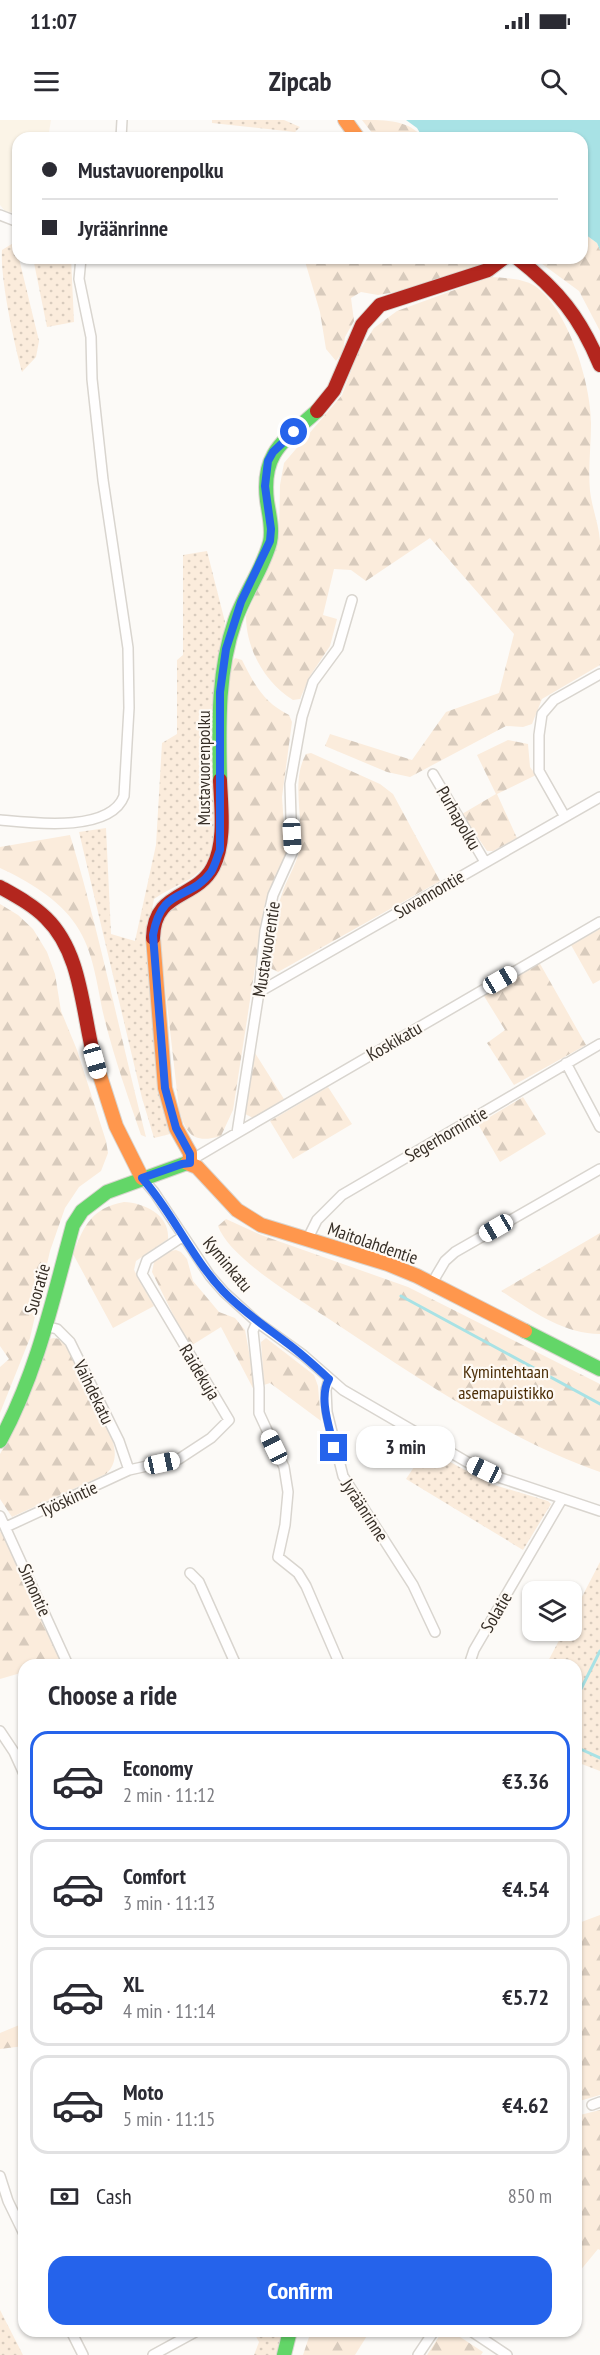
<!DOCTYPE html>
<html lang="en">
<head>
<meta charset="utf-8">
<style>
	:root { --surface:#fff; --page:#f2f2f3; --text:#2b2b33; --muted:#7c7c81; --line:#e1e1e2; --accent:#2563eb }
	body { margin:0; font-family:"PT Sans Narrow",sans-serif; background:var(--page); color:var(--text); height:100vh; display:flex; flex-direction:column; font-size:22px; white-space:nowrap }
	* { box-sizing:border-box; margin:0 }
	p { font-size:20px; color:var(--muted) }
	.icon { flex:none; width:33px; height:33px; fill:none; stroke:currentColor; stroke-width:2; stroke-linecap:round; stroke-linejoin:round }
	.map { position:relative; flex:1; overflow:hidden }
	.drawer { position:absolute; left:18px; top:1539px; width:564px; height:678px; display:flex; flex-direction:column; background:var(--surface); border-radius:18px; box-shadow:0 2px 4px #0004 }
	.drawer>* { flex:none }
	.banner { position:absolute; left:12px; top:12px; width:576px; height:132px; border-radius:18px; box-shadow:0 2px 4px #0004; display:grid; align-content:center; height:132px; padding:0 30px; background:var(--surface) }
	.buttons { position:absolute; left:522px; top:1461px; display:grid; gap:12px }
	.buttons a { display:grid; place-items:center; width:60px; height:60px; border-radius:12px; background:var(--surface); box-shadow:0 2px 4px #0004; font-size:30px }
	.end { position:absolute; width:27px; height:27px; margin:-14px; border:8px solid #2563eb; background:#fff; box-shadow:0 0 0 3px #fff }
	.from { border-radius:50% }
	.bubble { position:absolute; height:42px; border-radius:18px; background:var(--surface); box-shadow:0 2px 4px #0004; font-size:20px; font-weight:600; line-height:42px; text-align:center }
	.car { position:absolute; width:18px; height:36px; margin:-18px -9px; border-radius:8px; box-shadow:0 0 4px 2px #0007; background:linear-gradient(#fff 24%,#345 0 40%,#fff 0 76%,#345 0 86%,#fff 0) }
	.banner b { display:flex; align-items:center; gap:21px; height:57px; font-size:22px }
	.banner b+b { border-top:2px solid var(--line) }
	.banner i { width:15px; height:15px; background:var(--text) }
	ul { padding:0; list-style:none }
	li { display:flex; align-items:center; gap:18px; height:99px; margin:0 12px 9px; padding:0 18px; border:3px solid var(--line); border-radius:18px }
	li div { flex:1 }
	li b { display:block; font-size:22px }
	li em { font-style:normal; font-weight:600 }
	li.on { border-color:var(--accent) }
	li>.icon { width:54px; height:54px; stroke-width:1.5 }
	h2 { padding:0 30px; font-size:27px; line-height:72px }
	.pay { display:flex; align-items:center; gap:15px; height:66px; padding:0 30px; font-size:22px }
	.pay p { margin-inline-start:auto }
	.primary-button { display:flex; gap:12px; margin-top:auto; padding:12px 30px }
	.primary-button a { flex:1; height:69px; border-radius:18px; background:var(--accent); color:#fff; font-size:24px; font-weight:600; line-height:69px; text-align:center }
	.status { display:flex; justify-content:space-between; align-items:center; height:42px; padding:0 30px; background:var(--surface); direction:ltr }
	.status svg { height:16px; fill:currentColor }
	header { display:flex; justify-content:space-between; align-items:center; height:78px; padding:0 30px; background:var(--surface); font-size:27px; font-weight:600 }
	.map>svg:first-child { display:block }
</style>
</head>
<body>
<div class="status"><b>11:07</b><svg viewBox="0 0 49 12"><path d="M0 12V9h3v3zM5 12V6h3v6zM10 12V3h3v9zM15 12V0h3v12zM26 1h20v11H26zM47 4h2v5h-2z"/></svg></div>
<header><svg class="icon" aria-label="menu" viewBox="0 0 24 24"><path d="M4 6h16M4 12h16M4 18h16"/></svg>Zipcab<svg class="icon" aria-label="search" viewBox="0 0 24 24"><circle cx="10" cy="10" r="6"/><path d="M15 15l6 6"/></svg></header>
<div class="map">
<svg width="600" height="2235" viewBox="0 0 600 2235">
	<defs>
		<pattern id="green-dots" width="8" height="8" patternUnits="userSpaceOnUse" patternTransform="scale(1.5)"><rect width="8" height="8" fill="#fbecdc"/><path d="M2 2h.1M6 6h.1" fill="none" stroke="#d8cbbd" stroke-width="1.8" stroke-linecap="round"/></pattern>
		<pattern id="forest-firs" width="22" height="20" patternUnits="userSpaceOnUse" patternTransform="scale(1.5)"><rect width="22" height="20" fill="#fbecdc"/><path d="M5 1l3.5 6h-7zM16 11l3.5 6h-7z" fill="#d8cbbd"/></pattern>
	</defs>
	<rect width="100%" height="100%" fill="#fcfaf7"/>
	<path fill="#fbf4e7" d="M0,0H51L48,18H18V94L5,91L0,85Z"/>
	<path fill="url(#green-dots)" d="M212,0H284L300,7L295,12L212,3Z
		M15,122L39,221L36,237L22,252C14,223 0,158 2,130Z
		M33,138H71L74,202L47,207Z
		M207,431L225,502L218,554L213,726C203,762 181,760 154,779L145,825L162,984L170,1014L154,1018L142,978L79,712L106,708L111,814L135,821L156,725L162,623L177,614V540L183,535V435Z
		M426,1329L491,1364L548,1381L551,1384L523,1430L406,1359Z
		M600,1442V1651L579,1643L576,1649V1545H546L564,1511L572,1510V1496Z
		M0,2190L23,2235H0Z
		M253,2211H282L276,2235H254L259,2222Z"/>
	<path fill="url(#forest-firs)" d="M362,0C387,0 409,0 423,18H376Z
		M582,112L597,123L600,130V211L579,171L534,138H582Z
		M304,138H480L482,140L481,146L401,171L378,175L361,172L351,178L354,201L345,217L343,231L336,241L326,229L320,192Z
		M490,157C504,158 522,158 535,166C568,189 591,263 591,303C591,326 588,348 590,371C592,388 599,405 600,421C600,461 600,504 600,545L542,579L532,604L523,607L506,606L410,657L387,652L325,626L330,614L412,640L446,592L499,573L514,514L430,418L366,461L351,450L334,449L323,495L337,499L330,526L310,556L300,579L293,580C265,563 246,529 246,496L279,416L280,365L284,343L342,275L358,233L374,208L397,191Z
		M235,538L242,540C254,564 264,583 289,595L292,602L282,677L286,734L265,783L233,990L221,1016C194,1024 186,1015 179,989L160,822C161,813 161,802 165,795C176,775 204,775 216,755C223,741 225,725 228,710V559L232,542Z
		M508,620L528,624L530,647L536,655L497,674L517,718L493,731H487L462,694L496,674L477,635Z
		M311,633L380,664L393,674L440,761L278,852L270,848C272,823 273,798 282,774C286,760 296,746 299,731C305,700 290,662 306,634Z
		M70,715C100,814 120,916 146,1017L141,1015C128,977 115,940 105,901C97,869 95,833 76,805C59,779 28,761 0,748V727Z
		M0,784L18,795L33,809L47,832L55,854L61,891L77,930L106,1021L108,1033L101,1051L79,1067L65,1088L50,1131L30,1218L0,1293V1247L9,1239L0,1226Z
		M600,809V860L593,864L571,825Z
		M539,842L586,925L514,965L487,923L505,910L484,876Z
		M255,933L284,979L253,998L245,994Z
		M328,967L352,1004L293,1039L270,1001Z
		M523,977L546,1014L500,1042L478,1004Z
		M124,1082C145,1083 170,1095 168,1119L136,1141L134,1150L154,1186L113,1208L73,1134C84,1105 92,1088 124,1082Z
		M226,1099L261,1115L408,1167L600,1264V1352C505,1319 412,1254 329,1199C299,1179 230,1139 218,1106Z
		M600,1113V1214C563,1214 531,1190 501,1171Z
		M176,1130L181,1132L187,1139L193,1161L219,1192L235,1198L245,1210L257,1276L221,1207L189,1227L152,1152L154,1142L170,1131Z
		M54,1218L60,1219L69,1229L113,1322C116,1334 116,1345 106,1354L12,1397L0,1379V1334L14,1308L49,1219Z
		M266,1218L314,1255L318,1266L321,1301L270,1263L264,1265L261,1222Z
		M0,1412H5L61,1543L52,1545H24V1552L0,1559Z
		M600,1795V1975L576,1982V1804Z
		M24,1903V1926L0,1929V1913Z
		M600,1990V2130L598,2129L579,2152L576,2150V1996Z
		M311,2211H370L355,2235H303Z
		M445,2211H451L483,2232L481,2235H427L440,2215Z"/>
	<path fill="#a8e2e5" d="M406,0H600V130L597,123L582,112V96L586,90L582,84V18H423L417,8Z"/>
	<g fill="none" stroke-linecap="round" stroke-linejoin="round">
		<path stroke="#a8e2e5" stroke-width="3" d="M401,1176L600,1284
			M576,1579L600,1531
			M576,1627L600,1638"/>
		<defs>
			<path id="street" d="M121,18L122,0
				M0,95L18,102
				M433,654L485,742
				M565,697L539,651V615L542,594L554,580L600,554
				M0,700C32,703 110,713 124,676L129,588L128,528L103,360L92,259L91,217L79,159L81,138
				M259,872L600,677
				M566,943L600,1007
				M237,1013L259,872L265,811L273,775L292,733L290,664L302,597L313,562L338,528L352,480
				M190,1043L198,1036L237,1013L600,802
				M142,1058L154,1072L210,1156L224,1172L257,1202L303,1235L343,1270L467,1342L501,1358L600,1391
				M307,1120L317,1100L342,1075L600,924
				M432,1163L445,1141L455,1132L600,1049
				M257,1202L253,1211L259,1268V1293L284,1347L288,1372L285,1405L278,1437L298,1453L306,1466L340,1545
				M45,1206L57,1209L70,1222L119,1321L129,1350
				M329,1259L326,1270L327,1292L343,1356L413,1465L435,1512
				M0,1396L68,1545
				M6,1407L129,1350L179,1339L211,1318L229,1300L142,1154L147,1140L182,1117
				M190,1453L199,1462L236,1545
				M469,1545L474,1530L562,1379
				M0,1611L14,1632L24,1654
				M592,1985L600,1982
				M0,2056L8,2081L24,2114
				M71,2211L83,2235
				M471,2211L507,2235
				M153,2235L197,2211
				M418,2235L434,2211"/>
			<path id="fast" d="M220,660C219,607 217,552 235,501C244,474 263,449 270,422C273,409 269,394 267,381C261,332 284,321 317,291
				M525,1211L600,1249
				M0,1321C37,1253 53,1179 73,1105L82,1091L107,1072L187,1043
				M284,2235L290,2211"/>
			<path id="slow" d="M345,0L358,18
				M153,818L165,968L176,1008L190,1033V1043
				M94,937L116,1006L142,1058
				M187,1043L197,1047L237,1090L261,1105L388,1144L417,1156L525,1211"/>
			<path id="jam" d="M517,138C558,170 580,197 600,245
				M317,291L334,270L362,205L380,185L488,150L504,138
				M0,767C16,776 33,785 46,798C82,833 82,892 94,937
				M153,818C154,770 196,780 213,747C226,722 221,687 220,660"/>
		</defs>
		<use href="#street" stroke="#d9d5cf" stroke-width="12"/>
		<use href="#fast" stroke="#d9d5cf" stroke-width="16"/>
		<use href="#slow" stroke="#d9d5cf" stroke-width="16"/>
		<use href="#jam" stroke="#d9d5cf" stroke-width="16"/>
		<use href="#street" stroke="#fffefe" stroke-width="9"/>
		<use href="#fast" stroke="#63d668" stroke-width="14"/>
		<use href="#slow" stroke="#ff974d" stroke-width="14"/>
		<use href="#jam" stroke="#b3261e" stroke-width="14"/>
	</g>
	<g fill="none" stroke-linecap="round" stroke-linejoin="round">
		<path stroke="#2563eb" stroke-width="8" d="M294,312L273,332L268,341L265,366L271,409L270,421L241,482L226,529L220,572V730C217,737 215,746 211,752C189,782 162,765 153,815L165,968L176,1008L190,1034V1043L182,1044L142,1058C173,1093 191,1137 223,1171C242,1191 265,1206 287,1223C302,1234 316,1247 329,1259C318,1278 330,1308 334,1328"/>
	</g>
	<g text-anchor="middle" dominant-baseline="central" stroke-width="4.5" stroke-linejoin="round" paint-order="stroke">
		<g font-size="18" fill="#362e26" stroke="#fefaf5">
			<text transform="translate(203 648) rotate(-90)">Mustavuorenpolku</text>
			<text transform="translate(459 698) rotate(60)">Purhapolku</text>
			<text transform="translate(429 774) rotate(-30)">Suvannontie</text>
			<text transform="translate(266 829) rotate(-81)">Mustavuorentie</text>
			<text transform="translate(394 921) rotate(-30)">Koskikatu</text>
			<text transform="translate(446 1014) rotate(-30)">Segerhornintie</text>
			<text transform="translate(373 1123) rotate(19)">Maitolahdentie</text>
			<text transform="translate(228 1144) rotate(50)">Kyminkatu</text>
			<text transform="translate(37 1169) rotate(-74)">Suoratie</text>
			<text transform="translate(200 1252) rotate(59)">Raidekuja</text>
			<text transform="translate(94 1272) rotate(64)">Vaihdekatu</text>
			<text transform="translate(68 1379) rotate(-25)">Työskintie</text>
			<text transform="translate(365 1390) rotate(57)">Jyräänrinne</text>
			<text transform="translate(35 1470) rotate(66)">Simontie</text>
			<text transform="translate(496 1492) rotate(-60)">Solatie</text>
		</g>
		<g font-size="18" fill="#4c2e07" stroke="#fefaf5">
			<text x="506" y="1251">Kymintehtaan<tspan x="506" dy="21">asemapuistikko</tspan></text>
		</g>
	</g>
</svg>
<div class="buttons">
<a><svg class="icon" aria-label="layers" viewBox="0 0 24 24"><path d="M12 4l9 5-9 5-9-5zM3 14l9 5 9-5"/></svg></a>
</div>
<i class="end from" style="left:294px;top:312px"></i>
<i class="end" style="left:334px;top:1328px"></i>
<div class="bubble" style="left:356px;top:1306px;width:99px">3 min</div>
<i class="car" style="left:292px;top:716px;rotate:177deg"></i>
<i class="car" style="left:500px;top:860px;rotate:60deg"></i>
<i class="car" style="left:95px;top:941px;rotate:164deg"></i>
<i class="car" style="left:496px;top:1108px;rotate:240deg"></i>
<i class="car" style="left:274px;top:1327px;rotate:334deg"></i>
<i class="car" style="left:162px;top:1343px;rotate:78deg"></i>
<i class="car" style="left:484px;top:1350px;rotate:295deg"></i>
<div class="banner">
<b><i class="from"></i>Mustavuorenpolku</b>
<b><i></i>Jyräänrinne</b>
</div>
<section class="drawer">
<h2>Choose a ride</h2>
<ul>
<li class="on"><svg class="icon" aria-label="car" viewBox="0 0 24 24"><path d="M5 17H2v-5l4-1 3-4h7l3 4 3 1v5h-3M9 17h6M6 11h13"/><circle cx="7" cy="17" r="2"/><circle cx="17" cy="17" r="2"/></svg><div><b>Economy</b><p>2 min · 11:12</p></div><em>€3.36</em></li>
<li><svg class="icon" aria-label="car" viewBox="0 0 24 24"><path d="M5 17H2v-5l4-1 3-4h7l3 4 3 1v5h-3M9 17h6M6 11h13"/><circle cx="7" cy="17" r="2"/><circle cx="17" cy="17" r="2"/></svg><div><b>Comfort</b><p>3 min · 11:13</p></div><em>€4.54</em></li>
<li><svg class="icon" aria-label="car" viewBox="0 0 24 24"><path d="M5 17H2v-5l4-1 3-4h7l3 4 3 1v5h-3M9 17h6M6 11h13"/><circle cx="7" cy="17" r="2"/><circle cx="17" cy="17" r="2"/></svg><div><b>XL</b><p>4 min · 11:14</p></div><em>€5.72</em></li>
<li><svg class="icon" aria-label="car" viewBox="0 0 24 24"><path d="M5 17H2v-5l4-1 3-4h7l3 4 3 1v5h-3M9 17h6M6 11h13"/><circle cx="7" cy="17" r="2"/><circle cx="17" cy="17" r="2"/></svg><div><b>Moto</b><p>5 min · 11:15</p></div><em>€4.62</em></li>
</ul>
<div class="pay"><svg class="icon" aria-label="cash" viewBox="0 0 24 24"><path d="M3 7h18v10H3z"/><circle cx="12" cy="12" r="2"/></svg>Cash<p>850 m</p></div>
<div class="primary-button"><a>Confirm</a></div>
</section>
</div>
</body>
</html>
